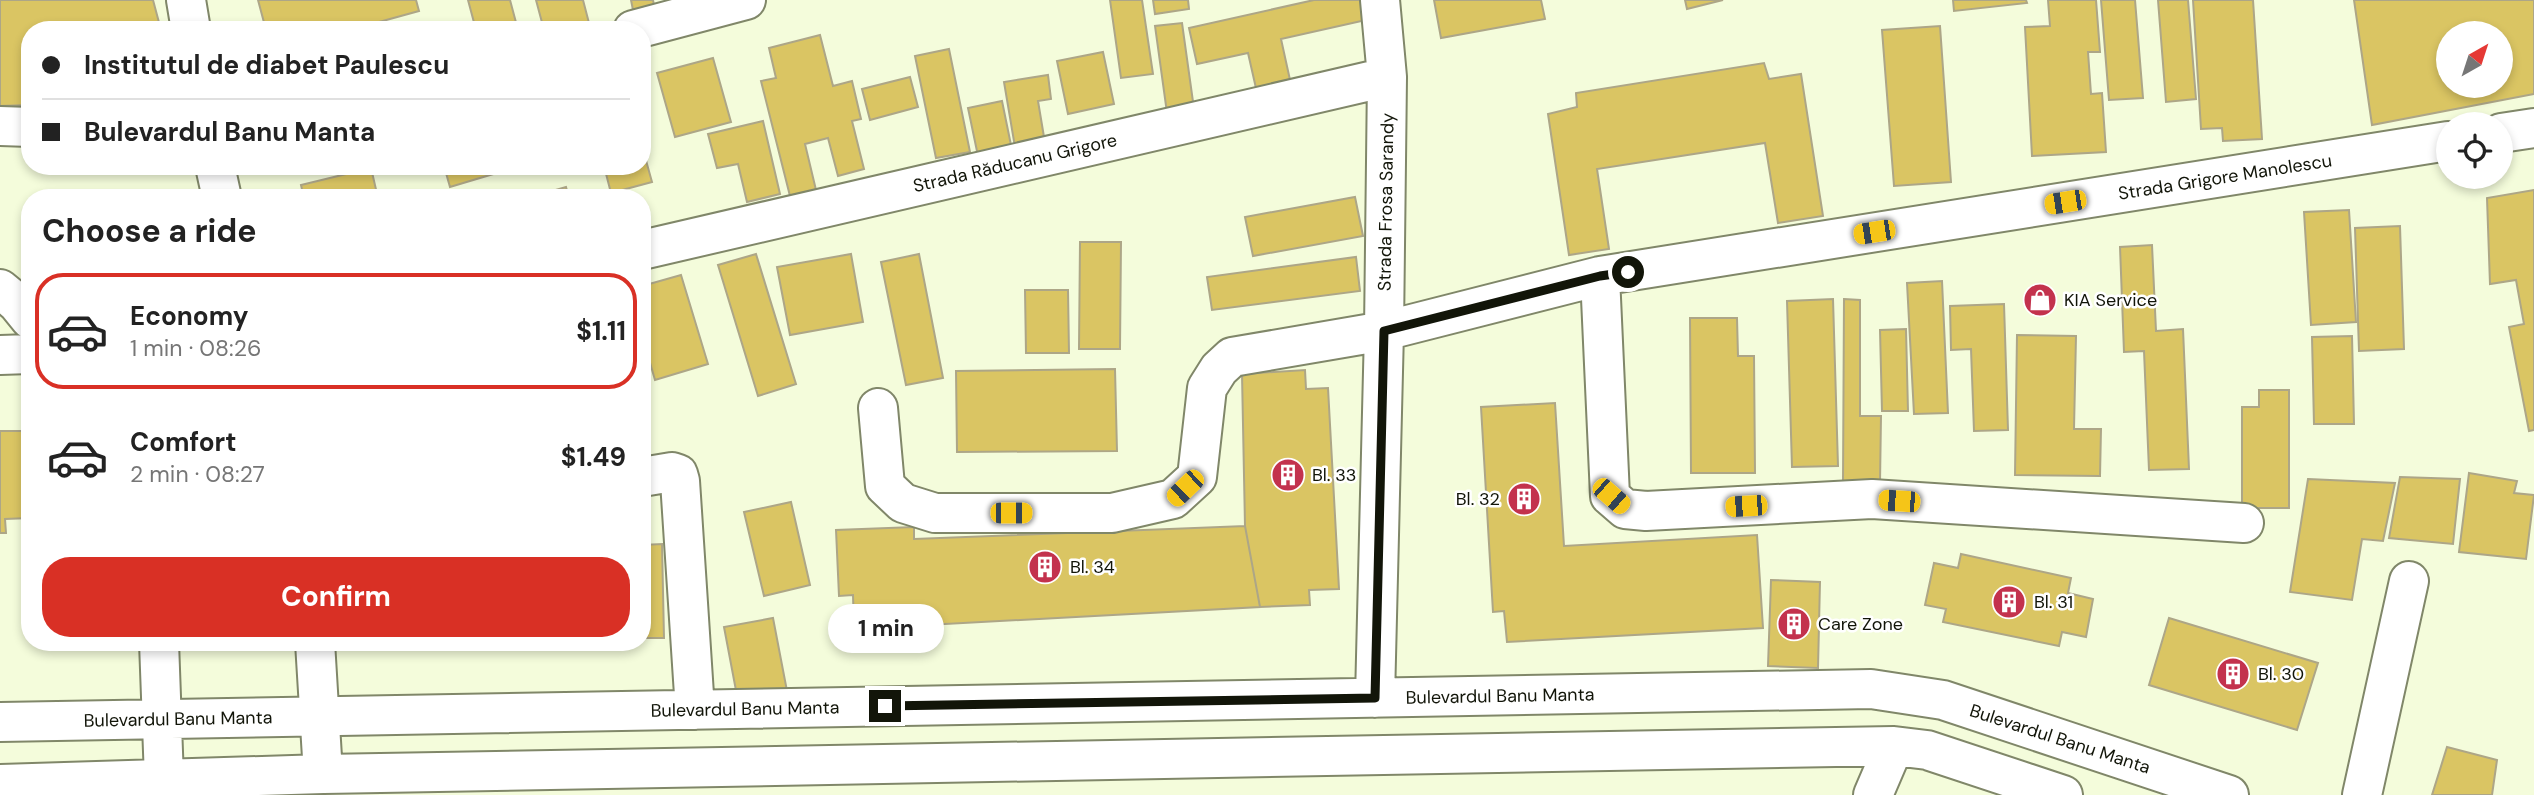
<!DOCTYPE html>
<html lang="en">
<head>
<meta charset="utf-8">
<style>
	:root { --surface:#fff; --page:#f6f6f6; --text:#222; --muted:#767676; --line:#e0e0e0; --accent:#d93025 }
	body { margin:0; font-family:"DM Sans",sans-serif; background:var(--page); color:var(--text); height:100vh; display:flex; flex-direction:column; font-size:26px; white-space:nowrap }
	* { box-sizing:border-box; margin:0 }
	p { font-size:23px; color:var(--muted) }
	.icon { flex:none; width:38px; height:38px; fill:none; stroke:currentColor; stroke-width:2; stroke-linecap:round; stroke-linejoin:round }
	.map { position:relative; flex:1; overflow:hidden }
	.sheet { position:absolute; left:21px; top:189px; width:630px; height:462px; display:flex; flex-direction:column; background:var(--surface); border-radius:28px; box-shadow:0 4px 10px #0003 }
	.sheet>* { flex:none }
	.banner { position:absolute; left:21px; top:21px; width:630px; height:154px; border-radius:28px; box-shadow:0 4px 10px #0003; display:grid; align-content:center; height:154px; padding:0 21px; background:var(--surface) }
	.needle { width:46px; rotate:39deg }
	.fabs { position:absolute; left:2436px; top:21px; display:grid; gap:14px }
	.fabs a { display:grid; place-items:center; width:77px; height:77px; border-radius:50%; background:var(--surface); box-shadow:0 4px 10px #0003; font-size:35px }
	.end { position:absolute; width:32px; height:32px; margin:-16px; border:9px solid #121509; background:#fff; box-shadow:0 0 0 4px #fff }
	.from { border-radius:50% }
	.bubble { position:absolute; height:49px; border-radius:24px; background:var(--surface); box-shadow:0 4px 10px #0003; font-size:23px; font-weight:700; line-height:49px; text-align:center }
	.car { position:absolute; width:21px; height:42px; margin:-21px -10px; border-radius:9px; box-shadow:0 0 5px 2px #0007; background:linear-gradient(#f5c518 24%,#345 0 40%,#f5c518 0 76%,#345 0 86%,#f5c518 0) }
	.banner b { display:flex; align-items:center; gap:24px; height:66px; font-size:26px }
	.banner b+b { border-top:2px solid var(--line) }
	.banner i { width:18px; height:18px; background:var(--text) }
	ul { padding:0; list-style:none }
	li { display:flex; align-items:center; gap:21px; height:116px; margin:0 14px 10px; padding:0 7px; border:4px solid transparent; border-radius:28px }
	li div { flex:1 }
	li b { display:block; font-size:26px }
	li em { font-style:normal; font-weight:700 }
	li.on { border-color:var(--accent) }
	li>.icon { width:63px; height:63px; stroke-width:1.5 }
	h2 { padding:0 21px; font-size:32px; line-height:84px }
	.primary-button { display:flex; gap:14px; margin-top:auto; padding:14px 21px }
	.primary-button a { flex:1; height:80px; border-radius:28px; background:var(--accent); color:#fff; font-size:28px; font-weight:700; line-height:80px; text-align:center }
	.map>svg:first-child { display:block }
</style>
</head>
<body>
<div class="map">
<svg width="2534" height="795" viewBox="0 0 2534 795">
	<rect width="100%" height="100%" fill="#f4fcdb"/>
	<path fill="#dac563" stroke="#ada687" stroke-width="2" fill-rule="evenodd" d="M0,0H153L161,30H30V105L0,106Z
		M258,0H416L419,11L350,30H266Z
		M468,0H510L518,30H476Z
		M536,0H583L589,23L564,30H544Z
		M631,0H653L654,5L633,10Z
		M1110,0H1142L1153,74L1121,78Z
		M1153,0H1188L1189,9L1155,14Z
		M1314,0H1362L1366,20L1281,39L1292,89L1258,97L1248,53L1197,64L1189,28Z
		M1434,0H1541L1545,19L1441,38Z
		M1685,0H1723L1687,9Z
		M1953,0H2026L2027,3L1954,11Z
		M2048,0H2096L2100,52H2088L2091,94L2102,93L2106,152L2032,156L2025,27L2050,26Z
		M2101,0H2135L2143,98L2109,100Z
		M2158,0H2188L2196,99L2166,102Z
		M2193,0H2253L2262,139L2223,141L2222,128L2201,129Z
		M2354,0H2534V94L2372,125ZM2448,33H2501V86H2448Z
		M1182,23L1195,116L1168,120L1155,26Z
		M1940,26L1951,182L1894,186L1882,30Z
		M820,35L833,86L852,81L861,119L852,121L864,169L838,176L828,138L805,144L816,190L790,196L761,81L776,78L769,48Z
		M949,49L970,152L936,158L915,56Z
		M1103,52L1114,104L1068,114L1057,61Z
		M713,58L731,122L675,137L657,73Z
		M1764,63L1769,79L1801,74L1823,216L1778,223L1765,143L1597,169L1609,249L1569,255L1548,114L1577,107L1576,93Z
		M1048,75L1051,99L1038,101L1047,155L1017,159L1004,82Z
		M910,77L918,107L870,120L862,89Z
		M1002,101L1012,150L978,156L968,108Z
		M763,121L780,194L747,202L738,164L717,168L708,134Z
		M642,146L652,182L611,193L604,166H642Z
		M444,166H498L500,172L450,187Z
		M371,168L378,198H304L301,185Z
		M566,187L569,198H528Z
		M2534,190V430L2529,431L2509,327L2524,324L2516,280L2490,284L2487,198Z
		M1355,197L1363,236L1253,256L1245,217Z
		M2349,210L2356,322L2311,325L2304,212Z
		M2400,226L2404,349L2359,351L2355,228Z
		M1080,242H1121L1120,349H1079Z
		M2152,245L2156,331L2183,329L2189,469L2149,470L2144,351L2124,352L2120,247Z
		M756,254L796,384L758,396L718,265Z
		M851,254L863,322L790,335L777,267Z
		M919,254L943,378L906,385L881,262Z
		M1356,257L1360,291L1212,310L1207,277Z
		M681,275L708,364L655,380L642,335V286Z
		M1942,281L1948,413L1914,414L1907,283Z
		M1025,290H1068L1069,353H1026Z
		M1833,299L1838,466L1792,467L1787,301Z
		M1844,299L1860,300V416H1881L1880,483L1843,482Z
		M2004,304L2008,430L1974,431L1971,349L1951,350L1950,306Z
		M1690,318H1737L1738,356H1754L1755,473H1691Z
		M1906,329L1908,411H1882L1880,330Z
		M2017,335L2076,336L2074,429H2101L2100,476L2015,475Z
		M2352,336L2354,424H2314L2312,337Z
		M1115,369L1117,451L957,452L956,371Z
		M1305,370L1306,389L1328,388L1339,589L1309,590L1310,605L1260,607L1245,526L1242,374Z
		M2259,390H2289V508H2242V407H2259Z
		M1555,403L1564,546L1757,535L1763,628L1507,642L1504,611L1493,612L1481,407Z
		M0,431H30V518L5,519L6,533H0Z
		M2469,473L2517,481L2514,493L2534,495L2526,559L2459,552Z
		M2400,477L2460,479L2453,544L2389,538Z
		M2308,479L2395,483L2383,541L2362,539L2352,600L2290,592Z
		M791,502L810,585L764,596L744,512Z
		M1245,526L1260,607L854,629L853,595L839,596L836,530L914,527V539Z
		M662,544L664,638H642V545Z
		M1961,554L2071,578L2068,593L2093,599L2086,637L2062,632L2059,646L1943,622L1946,609L1925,605L1934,563L1958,568Z
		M1771,580L1820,582L1818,668L1768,666Z
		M773,618L787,691L738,701L724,627Z
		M2169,618L2318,663L2297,730L2149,685Z
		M2447,747L2497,760L2492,795H2432Z"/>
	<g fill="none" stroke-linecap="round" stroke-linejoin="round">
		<defs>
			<path id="minor" d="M186,0L191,30
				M633,30L746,0
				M0,126L30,127
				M2501,133L2534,128
				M215,166L222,198
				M642,250L1387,77
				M1600,276L1610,496L1625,509L1646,511L1872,499L2244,523
				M0,289L17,303L30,319
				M0,355L30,354
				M878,408L885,486L903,503L935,513H1112L1173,499L1197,477L1207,388L1219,369L1232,357L1384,331L1600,276L2448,141
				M642,477L672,472L678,474L680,481L695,710
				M159,642L164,779
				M315,642L323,774
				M1375,698L1384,331L1387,77L1380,0
				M0,722L1871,689L1943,700L2229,795
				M0,784L323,774L1894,746L1927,750L2063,795
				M1873,795L1894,746
				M2362,795L2409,581"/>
		</defs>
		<use href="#minor" stroke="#808769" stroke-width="42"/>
		<use href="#minor" stroke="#fff" stroke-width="38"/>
	</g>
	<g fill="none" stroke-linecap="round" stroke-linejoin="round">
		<path stroke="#121509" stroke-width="9" d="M885,706L1375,698L1384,331L1600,276L1628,272"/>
	</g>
	<defs>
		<symbol id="shop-disc" viewBox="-11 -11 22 22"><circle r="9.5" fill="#c3324d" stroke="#fff"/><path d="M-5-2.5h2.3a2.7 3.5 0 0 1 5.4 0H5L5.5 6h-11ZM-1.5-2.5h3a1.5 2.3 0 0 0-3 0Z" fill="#fff"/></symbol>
		<symbol id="building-disc" viewBox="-11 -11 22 22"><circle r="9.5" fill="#c3324d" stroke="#fff"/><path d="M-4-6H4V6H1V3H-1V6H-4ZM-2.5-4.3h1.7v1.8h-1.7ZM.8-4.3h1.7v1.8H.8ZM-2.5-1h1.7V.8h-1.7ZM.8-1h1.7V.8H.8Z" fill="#fff"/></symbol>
	</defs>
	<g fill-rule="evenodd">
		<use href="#shop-disc" x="2021" y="281" width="38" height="38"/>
		<use href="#building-disc" x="1269" y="456" width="38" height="38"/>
		<use href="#building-disc" x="1505" y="480" width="38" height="38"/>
		<use href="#building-disc" x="1026" y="548" width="38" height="38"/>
		<use href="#building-disc" x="1990" y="583" width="38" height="38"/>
		<use href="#building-disc" x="1775" y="605" width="38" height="38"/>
		<use href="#building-disc" x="2214" y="655" width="38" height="38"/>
	</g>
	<g text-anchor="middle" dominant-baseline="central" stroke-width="5" stroke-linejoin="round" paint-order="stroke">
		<g font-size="18" fill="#121509" stroke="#fff">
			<text transform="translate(1015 163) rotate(-13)">Strada Răducanu Grigore</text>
			<text transform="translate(2225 177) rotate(-9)">Strada Grigore Manolescu</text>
			<text transform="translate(1386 202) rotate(-89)">Strada Frosa Sarandy</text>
			<text transform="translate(1500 696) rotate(-1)">Bulevardul Banu Manta</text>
			<text transform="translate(745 709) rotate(-1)">Bulevardul Banu Manta</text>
			<text transform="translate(178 719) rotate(-1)">Bulevardul Banu Manta</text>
			<text transform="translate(2060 739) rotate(18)">Bulevardul Banu Manta</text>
		</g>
		<g font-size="18" fill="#121509" stroke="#fff" text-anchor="start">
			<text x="2064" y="300">KIA Service</text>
			<text x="1312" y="475">Bl. 33</text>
			<text x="1500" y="499" text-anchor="end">Bl. 32</text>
			<text x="1070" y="567">Bl. 34</text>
			<text x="2034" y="602">Bl. 31</text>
			<text x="1818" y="624">Care Zone</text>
			<text x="2258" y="674">Bl. 30</text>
		</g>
	</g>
</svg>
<div class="fabs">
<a><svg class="needle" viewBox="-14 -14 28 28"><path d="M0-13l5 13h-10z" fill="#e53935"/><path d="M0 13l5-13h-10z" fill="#767676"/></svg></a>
<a><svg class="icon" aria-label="locate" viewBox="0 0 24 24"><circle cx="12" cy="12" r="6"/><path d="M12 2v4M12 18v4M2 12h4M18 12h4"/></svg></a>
</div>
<i class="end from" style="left:1628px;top:272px"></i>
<i class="end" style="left:885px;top:706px"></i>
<div class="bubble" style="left:828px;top:604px;width:116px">1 min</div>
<i class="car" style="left:2065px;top:202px;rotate:261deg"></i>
<i class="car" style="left:1874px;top:232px;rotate:261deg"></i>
<i class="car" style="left:1185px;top:488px;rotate:226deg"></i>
<i class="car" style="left:1611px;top:496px;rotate:131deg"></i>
<i class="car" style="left:1899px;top:501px;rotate:274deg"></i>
<i class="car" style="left:1746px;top:506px;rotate:267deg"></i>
<i class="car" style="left:1011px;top:513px;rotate:90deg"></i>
<div class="banner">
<b><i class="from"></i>Institutul de diabet Paulescu</b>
<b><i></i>Bulevardul Banu Manta</b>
</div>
<section class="sheet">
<h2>Choose a ride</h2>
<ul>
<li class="on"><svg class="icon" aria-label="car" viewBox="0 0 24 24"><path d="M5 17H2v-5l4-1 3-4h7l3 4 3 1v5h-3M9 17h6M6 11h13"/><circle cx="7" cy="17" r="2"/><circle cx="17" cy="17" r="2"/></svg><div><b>Economy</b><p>1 min · 08:26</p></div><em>$1.11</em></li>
<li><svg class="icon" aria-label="car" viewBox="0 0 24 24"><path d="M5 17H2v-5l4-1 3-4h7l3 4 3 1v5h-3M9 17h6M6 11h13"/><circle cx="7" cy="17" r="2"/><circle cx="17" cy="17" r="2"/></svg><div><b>Comfort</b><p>2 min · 08:27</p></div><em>$1.49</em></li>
</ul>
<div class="primary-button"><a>Confirm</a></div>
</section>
</div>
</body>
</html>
